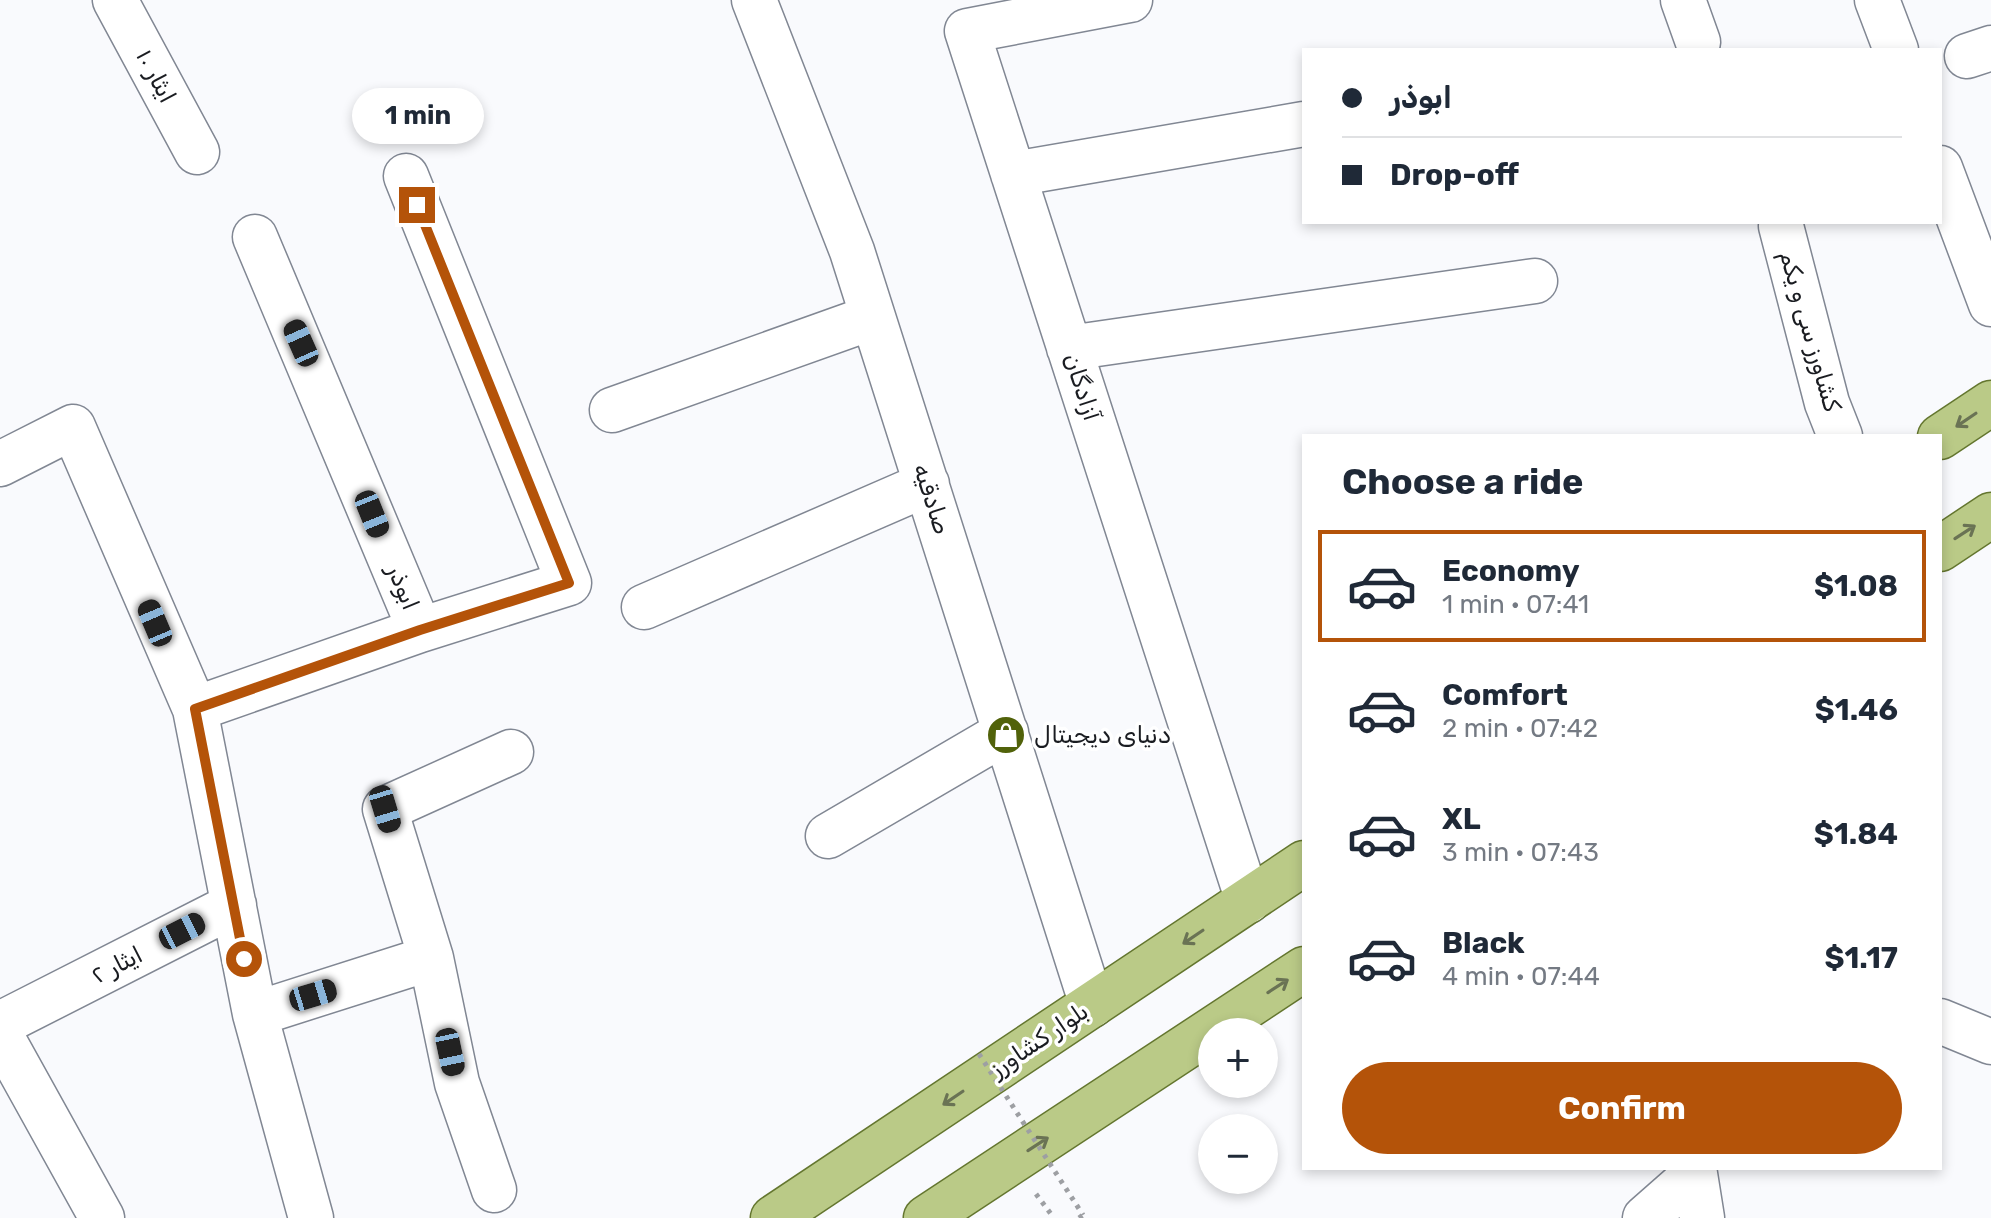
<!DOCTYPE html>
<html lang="en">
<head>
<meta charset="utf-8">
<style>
	:root { --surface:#fff; --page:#f2f2f3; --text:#1f2937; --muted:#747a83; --line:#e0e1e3; --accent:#b45309 }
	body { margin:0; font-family:Rubik,Cairo,sans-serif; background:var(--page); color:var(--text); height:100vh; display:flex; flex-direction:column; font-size:30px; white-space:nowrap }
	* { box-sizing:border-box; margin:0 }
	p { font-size:26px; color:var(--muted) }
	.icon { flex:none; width:44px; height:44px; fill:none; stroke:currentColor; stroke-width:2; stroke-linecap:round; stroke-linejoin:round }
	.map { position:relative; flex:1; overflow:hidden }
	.drawer { position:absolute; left:1302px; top:434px; width:640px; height:736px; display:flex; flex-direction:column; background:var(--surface); border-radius:0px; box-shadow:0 4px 12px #0003 }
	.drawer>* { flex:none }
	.guide { position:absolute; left:1302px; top:48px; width:640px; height:176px; border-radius:0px; box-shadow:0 4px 12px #0003; display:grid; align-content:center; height:176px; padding:0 40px; background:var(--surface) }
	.tools { position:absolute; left:1198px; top:1018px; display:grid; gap:16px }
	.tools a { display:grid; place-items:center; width:80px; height:80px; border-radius:50%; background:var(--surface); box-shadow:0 4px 12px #0003; font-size:40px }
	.end { position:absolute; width:36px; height:36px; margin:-18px; border:10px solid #b45309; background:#fff; box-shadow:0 0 0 4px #fff }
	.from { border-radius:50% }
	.bubble { position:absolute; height:56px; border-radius:28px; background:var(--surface); box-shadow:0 4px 12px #0003; font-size:26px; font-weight:700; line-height:56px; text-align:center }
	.car { position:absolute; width:24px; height:48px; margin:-24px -12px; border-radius:10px; box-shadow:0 0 6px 2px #0007; background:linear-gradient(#222 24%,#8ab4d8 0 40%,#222 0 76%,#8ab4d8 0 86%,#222 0) }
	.guide b { display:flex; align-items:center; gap:28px; height:76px; font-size:30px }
	.guide b+b { border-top:2px solid var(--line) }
	.guide i { width:20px; height:20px; background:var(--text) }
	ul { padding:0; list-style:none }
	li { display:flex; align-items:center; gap:24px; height:112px; margin:0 16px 12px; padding:0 24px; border:4px solid transparent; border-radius:0px }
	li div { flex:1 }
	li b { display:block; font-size:30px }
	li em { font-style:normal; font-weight:700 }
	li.current { border-color:var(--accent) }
	li>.icon { width:72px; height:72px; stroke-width:1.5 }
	h2 { padding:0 40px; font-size:36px; line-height:96px }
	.cta { display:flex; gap:16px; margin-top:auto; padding:16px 40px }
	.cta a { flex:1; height:92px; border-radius:48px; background:var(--accent); color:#fff; font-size:32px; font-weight:700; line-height:92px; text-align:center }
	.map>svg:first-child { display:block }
</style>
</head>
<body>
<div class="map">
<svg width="1991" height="1218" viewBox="0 0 1991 1218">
	<rect width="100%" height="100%" fill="#f9fafd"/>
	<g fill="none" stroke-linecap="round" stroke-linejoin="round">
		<defs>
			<path id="minor" d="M115,0L197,152
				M754,0L852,251L1092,1005
				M1130,0L967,31L1248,901
				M1683,0L1698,42
				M1877,0L1896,50
				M1967,56L1991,48
				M1940,168L1991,304
				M1013,174L1304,124
				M406,176L569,583L420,630
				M1781,226L1827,403L1840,436
				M255,237L420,630L195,709L255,1014L311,1218
				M1069,348L1535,281
				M612,410L873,317
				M0,464L73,427L195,709
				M644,607L927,484
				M828,836L1006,732
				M431,958L457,1083L494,1190
				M255,1014L431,958L385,809L511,752
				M1940,1021L1991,1042
				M0,1024L234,905
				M0,1034L102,1218
				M1695,1174L1702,1218
				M1645,1218L1695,1174L1690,1168"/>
			<path id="major" d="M1940,437L1991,403
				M1940,549L1991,515
				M773,1218L1304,863
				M926,1218L1304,969"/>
		</defs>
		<use href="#minor" stroke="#818793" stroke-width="47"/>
		<use href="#major" stroke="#64762f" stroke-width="47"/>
		<path stroke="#9d9fa3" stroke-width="5" stroke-dasharray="4 6" stroke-linecap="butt" d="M1036,1194L1054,1218
			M1079,1218L1083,1215"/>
		<use href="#minor" stroke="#fff" stroke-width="44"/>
		<use href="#major" stroke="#baca87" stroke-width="44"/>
		<path stroke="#9d9fa3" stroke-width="5" stroke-dasharray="4 6" stroke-linecap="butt" d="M979,1054L1083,1215"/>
	</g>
	<defs><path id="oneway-shaft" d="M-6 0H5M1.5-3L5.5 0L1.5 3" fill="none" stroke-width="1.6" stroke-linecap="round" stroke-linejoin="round" transform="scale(2)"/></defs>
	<g stroke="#6a7354">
		<use href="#oneway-shaft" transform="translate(1966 420) rotate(146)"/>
		<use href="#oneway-shaft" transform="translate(1965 532) rotate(-33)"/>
		<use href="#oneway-shaft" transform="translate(1193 937) rotate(146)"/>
		<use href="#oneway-shaft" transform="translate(1278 986) rotate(-33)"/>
		<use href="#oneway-shaft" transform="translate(953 1098) rotate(146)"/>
		<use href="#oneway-shaft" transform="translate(1038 1144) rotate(-33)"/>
	</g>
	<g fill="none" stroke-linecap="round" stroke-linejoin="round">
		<path stroke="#b45309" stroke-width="10" d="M244,959L195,709L420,630L569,583L417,205"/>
	</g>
	<defs>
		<symbol id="shop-disc" viewBox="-11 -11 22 22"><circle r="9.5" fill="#51620a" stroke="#fff"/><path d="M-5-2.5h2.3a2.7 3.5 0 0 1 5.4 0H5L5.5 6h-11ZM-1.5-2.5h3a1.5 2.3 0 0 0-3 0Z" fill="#fff"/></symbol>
	</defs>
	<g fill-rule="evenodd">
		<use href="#shop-disc" x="984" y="713" width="44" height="44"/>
	</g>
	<g text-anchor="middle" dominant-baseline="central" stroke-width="7" stroke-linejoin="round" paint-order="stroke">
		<g font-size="24" fill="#1a1c21" stroke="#fff">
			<text transform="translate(156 76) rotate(62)">ایثار ۱۰</text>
			<text transform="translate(1810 331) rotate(74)">كشاورز سی و يكم</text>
			<text transform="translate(1082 387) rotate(72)">آزادگان</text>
			<text transform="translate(932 499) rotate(72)">صادقیه</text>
			<text transform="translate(403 587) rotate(68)">ابوذر</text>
			<text transform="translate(117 965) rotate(-27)">ایثار ۲</text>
			<text transform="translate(1039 1040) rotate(-34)">بلوار کشاورز</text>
		</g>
		<g font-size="24" fill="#1a1c21" stroke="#fff" text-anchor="start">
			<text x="1034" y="735">دنیای دیجیتال</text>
		</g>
	</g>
</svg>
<div class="tools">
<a>+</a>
<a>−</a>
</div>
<i class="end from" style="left:244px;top:959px"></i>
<i class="end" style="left:417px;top:205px"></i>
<div class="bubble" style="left:352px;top:88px;width:132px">1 min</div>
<i class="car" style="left:301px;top:343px;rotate:336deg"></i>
<i class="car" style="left:372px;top:514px;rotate:158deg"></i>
<i class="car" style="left:155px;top:623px;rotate:337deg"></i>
<i class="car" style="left:385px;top:809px;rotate:163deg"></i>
<i class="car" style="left:182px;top:931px;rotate:63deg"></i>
<i class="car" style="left:313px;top:995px;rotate:73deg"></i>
<i class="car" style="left:450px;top:1052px;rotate:168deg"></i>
<div class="guide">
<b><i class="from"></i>ابوذر</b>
<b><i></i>Drop-off</b>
</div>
<section class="drawer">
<h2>Choose a ride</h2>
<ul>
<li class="current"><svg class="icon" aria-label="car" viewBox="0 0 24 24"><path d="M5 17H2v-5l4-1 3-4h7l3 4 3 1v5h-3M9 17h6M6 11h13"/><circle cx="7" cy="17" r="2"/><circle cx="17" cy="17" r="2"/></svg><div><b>Economy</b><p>1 min · 07:41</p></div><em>$1.08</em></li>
<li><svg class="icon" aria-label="car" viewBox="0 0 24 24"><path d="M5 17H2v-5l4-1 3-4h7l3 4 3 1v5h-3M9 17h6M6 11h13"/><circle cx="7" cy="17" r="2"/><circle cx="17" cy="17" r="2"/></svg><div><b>Comfort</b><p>2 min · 07:42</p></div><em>$1.46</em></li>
<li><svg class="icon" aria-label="car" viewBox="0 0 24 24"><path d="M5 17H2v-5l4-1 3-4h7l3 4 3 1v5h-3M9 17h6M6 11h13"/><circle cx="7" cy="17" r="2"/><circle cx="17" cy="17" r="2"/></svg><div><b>XL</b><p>3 min · 07:43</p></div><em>$1.84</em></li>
<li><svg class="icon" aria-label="car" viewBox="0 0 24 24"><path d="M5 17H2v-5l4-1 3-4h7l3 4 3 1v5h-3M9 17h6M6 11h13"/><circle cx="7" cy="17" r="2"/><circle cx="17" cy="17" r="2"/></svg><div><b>Black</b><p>4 min · 07:44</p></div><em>$1.17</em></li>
</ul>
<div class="cta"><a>Confirm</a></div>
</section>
</div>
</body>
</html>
